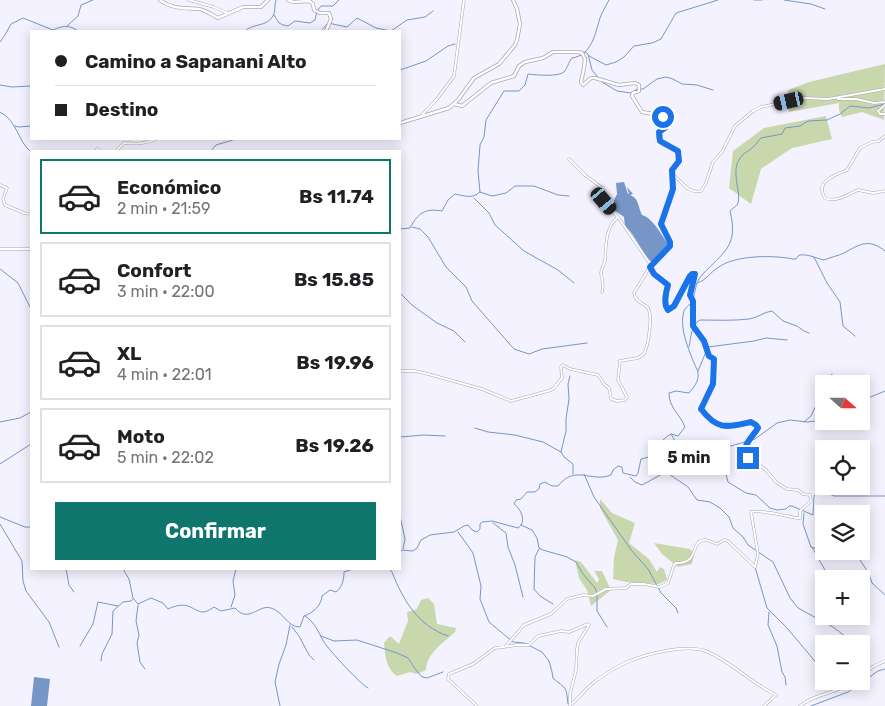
<!DOCTYPE html>
<html lang="es">
<head>
<meta charset="utf-8">
<style>
	:root { --surface:#fff; --page:#f6f6f6; --text:#202124; --muted:#757577; --line:#e0e0e0; --accent:#0f766e }
	body { margin:0; font-family:Rubik,sans-serif; background:var(--page); color:var(--text); height:100vh; display:flex; flex-direction:column; font-size:19px; white-space:nowrap }
	* { box-sizing:border-box; margin:0 }
	p { font-size:16px; color:var(--muted) }
	.icon { flex:none; width:28px; height:28px; fill:none; stroke:currentColor; stroke-width:2; stroke-linecap:round; stroke-linejoin:round }
	.map { position:relative; flex:1; overflow:hidden }
	.details { position:absolute; left:30px; top:150px; width:371px; height:420px; display:flex; flex-direction:column; background:var(--surface); border-radius:0px; box-shadow:0 2px 12px #0003 }
	.details>* { flex:none }
	.top-card { position:absolute; left:30px; top:30px; width:371px; height:110px; border-radius:0px; box-shadow:0 2px 12px #0003; display:grid; align-content:center; height:110px; padding:0 25px; background:var(--surface) }
	.needle { width:32px; rotate:111deg }
	.tools { position:absolute; left:815px; top:375px; display:grid; gap:10px }
	.tools a { display:grid; place-items:center; width:55px; height:55px; border-radius:0px; background:var(--surface); box-shadow:0 2px 12px #0003; font-size:25px }
	.end { position:absolute; width:22px; height:22px; margin:-11px; border:6px solid #1a73e8; background:#fff; box-shadow:0 0 0 2px #fff }
	.from { border-radius:50% }
	.bubble { position:absolute; height:35px; border-radius:0px; background:var(--surface); box-shadow:0 2px 12px #0003; font-size:16px; font-weight:700; line-height:35px; text-align:center }
	.car { position:absolute; width:15px; height:30px; margin:-15px -8px; border-radius:6px; box-shadow:0 0 4px 1px #0007; background:linear-gradient(#222 24%,#8ab4d8 0 40%,#222 0 76%,#8ab4d8 0 86%,#222 0) }
	.top-card b { display:flex; align-items:center; gap:18px; height:48px; font-size:19px }
	.top-card b+b { border-top:1px solid var(--line) }
	.top-card i { width:12px; height:12px; background:var(--text) }
	ul { padding:9px 0 0; list-style:none }
	li { display:flex; align-items:center; gap:15px; height:75px; margin:0 10px 8px; padding:0 15px; border:2px solid var(--line); border-radius:0px }
	li div { flex:1 }
	li b { display:block; font-size:19px }
	li em { font-style:normal; font-weight:700 }
	li.active { border-color:var(--accent) }
	li>.icon { width:45px; height:45px; stroke-width:1.5 }
	.primary-button { display:flex; gap:10px; margin-top:auto; padding:10px 25px }
	.primary-button a { flex:1; height:58px; border-radius:0px; background:var(--accent); color:#fff; font-size:20px; font-weight:700; line-height:58px; text-align:center }
	.map>svg:first-child { display:block }
</style>
</head>
<body>
<div class="map">
<svg width="885" height="706" viewBox="0 0 885 706">
	<rect width="100%" height="100%" fill="#f3f2fe"/>
	<path fill="#c9d7ad" d="M885,64L884,120L862,112L842,117L839,110V103L789,112L788,90L809,82Z
		M826,116L832,139L792,148L761,169L751,204L729,188L733,151L764,128Z
		M600,499L612,513L635,523L629,543L649,559L657,572L660,567L664,569L667,580L659,584L626,582L613,579L614,557L618,540L600,508Z
		M654,543L690,549L694,554L692,564L678,567L662,554Z
		M575,560L581,562L597,583L599,579L594,571H602L611,590L591,606L587,590L579,578Z
		M428,598L434,604L437,624L456,628L455,632C442,644 427,653 426,670L417,674L410,672L397,676C386,669 385,654 384,643L390,636L399,644L408,621L407,612L417,609L421,600Z"/>
	<path fill="#7796c8" d="M624,182L628,194H629L627,187L633,194L630,195C639,198 638,207 642,215C653,218 662,236 669,245L652,262C642,255 634,231 625,227L624,217L611,208L612,205L617,194L616,183Z
		M34,677L50,679L47,706H31Z"/>
	<g fill="none" stroke-linecap="round" stroke-linejoin="round">
		<path stroke="#7796c8" stroke-width="1" d="M754,0H762
			M784,0L811,4L825,9
			M274,15L279,23L283,25L288,26L295,21L310,23L315,20L317,11L321,6H333L339,0
			M67,26L78,16L81,5L93,0
			M245,31C253,23 267,27 273,16C276,11 274,5 276,0
			M321,31L328,23L347,27L357,18L376,28L391,31L407,20L425,17L433,11
			M0,42L5,35L11,24L23,18L53,30C62,26 69,24 78,31
			M585,52L588,54L592,70L602,82L617,91L631,93L637,89H643L657,79L666,77L673,79L682,84L697,85L713,90
			M589,56L606,65L616,62L624,57L634,46L652,43L661,39L676,13L718,0
			M400,70L426,61L448,46L455,44
			M0,85L12,87L31,86
			M0,112C17,120 18,142 31,152
			M15,126L19,127L31,126
			M211,151L216,145L236,139
			M480,192L492,196L506,193L515,186H534L558,195L569,196
			M474,198L489,213L495,225L514,242L524,251L558,270L574,283
			M412,227L420,229L428,237L446,267L466,287L472,301L514,349L529,354L542,349L587,343
			M400,229L410,228C418,213 425,208 442,211L448,200L455,194C465,196 472,199 480,192L478,171L480,145L484,137L486,120L504,91H519L525,85L528,74C536,75 558,77 564,72C566,70 569,62 572,58C592,55 595,34 600,18C602,12 606,6 609,0
			M812,256L815,259L827,283L840,302L843,326L855,336
			M0,269L18,283L30,307
			M697,283C707,280 710,272 719,267C735,255 774,255 793,259H796L799,255C809,254 815,258 824,260C831,257 838,256 844,253C860,244 869,238 885,251
			M400,293L412,305L437,323L454,331L465,342
			M689,347C691,338 691,324 700,320C716,320 733,321 749,319C758,318 763,312 772,311L783,321L797,326L804,331L809,333
			M698,371L708,347L754,341L766,338L787,340
			M570,376L568,384L569,399L566,419V431L561,452L564,457L573,464V474
			M827,384L832,374
			M861,401L885,391
			M0,422L20,418L31,412
			M804,422L811,416L824,388
			M475,428L488,432L515,435L543,442L561,452
			M671,434L675,441L692,449L717,456L724,467L728,482L746,493L756,495L770,508L777,510L786,509L789,506H792L813,515L814,496L817,492L827,493L834,496H885
			M400,437L424,435L445,436
			M717,455L724,448L755,439L777,423L790,420L807,422L824,420
			M0,464L31,444
			M584,474L594,497L608,517L632,551L648,569L661,593L676,608L678,613
			M630,477L635,482L642,485L666,472L688,487L697,500L710,502L720,508L729,517L733,528L743,537L748,545L773,562L790,598L798,608L833,627L850,640
			M804,513L803,524L811,547L818,549L824,547
			M400,516L405,539L403,549
			M0,517L25,527H31
			M493,523L506,533L508,547L515,565L523,597
			M0,524L22,561L23,581L26,591L49,622L59,647
			M521,525L532,530L537,538L539,548L543,550L567,557L576,562L583,574L595,588L597,593V611L607,627
			M458,532L473,553L481,586L480,599L489,622L513,642L524,643L542,652L549,661L552,672L553,678C566,690 566,684 568,704
			M812,547L830,579
			M539,549L535,557L534,589L540,596L553,604
			M400,550L413,551L417,548L421,540L430,535L454,532L464,526L468,525L472,530L477,532L480,529V524L482,522L492,521L518,528C527,522 521,509 514,504L516,500L521,499L527,492H535L539,489L540,484L545,482L552,486H558C575,464 591,483 611,475L613,470L618,466L622,467L623,473L636,476L638,473L641,459L653,456C658,446 662,439 671,434L678,436L685,427C680,414 669,408 669,393L676,391L689,393C694,387 699,381 698,373C698,370 695,366 694,363C688,348 679,327 684,311C685,307 689,306 691,303C696,295 694,283 702,275C723,252 739,247 730,211C733,208 737,206 738,203C741,194 733,176 737,164C742,152 746,154 753,147C756,145 758,141 761,138L782,134L785,128L800,126L808,121L827,120L840,114L850,106L869,108L885,104
			M854,551L868,572L872,583L885,595
			M755,567L767,608L787,628L824,672
			M66,569L69,585L74,592
			M123,569L129,579L133,598L138,604L151,598L163,603L168,609C174,606 182,604 188,606C200,611 201,616 214,607L221,611L235,608C249,624 258,604 271,608C284,612 287,627 300,627L304,616C313,613 321,606 322,596L330,590L336,592C342,588 344,579 344,572L353,569
			M389,569L392,572C403,600 418,626 448,636
			M138,605L136,621L139,635L137,643L140,662L145,669
			M231,607L235,595L233,581L236,569
			M769,612L768,625L777,646L782,672L785,677L786,685
			M305,616C315,622 318,632 324,642C328,649 362,686 368,688
			M292,627L299,636L309,655L314,660
			M321,636L334,641L357,640L397,653L408,658L416,670L422,677L427,678L443,672
			M80,646L93,624L98,602L118,606
			M101,661L102,654L112,634L113,611L123,602L131,601L133,599
			M831,681L836,687
			M280,706L275,682L279,664L286,645L290,625
			M811,706L848,692L878,671L885,669"/>
		<defs>
			<path id="minor" d="M189,0L214,7L227,13
				M839,97L838,99H856L874,103L885,102
				M885,105L878,111L880,114H885
				M421,116L437,99L454,76L464,0
				M885,136L879,141L872,142L860,148L847,170C835,175 814,182 825,198C836,203 848,194 858,190L873,193L885,191
				M96,151L97,149L101,151
				M116,151L124,143C136,144 145,144 156,139
				M569,159L585,175L601,187L604,201L618,217L651,265
				M673,175C683,182 688,194 701,191L706,183L713,162L722,152L735,126L753,111L761,107L805,98L828,99L885,89
				M0,185L7,188L3,199L5,205L24,213L31,214
				M0,249H31
				M602,292C604,284 602,280 601,273C601,269 604,265 605,261C606,247 605,227 618,217
				M400,371H415L428,374L482,389L511,401L548,391L553,389L562,378L561,367L563,365L570,369L598,375L604,384L609,388L611,399L617,401L625,400L627,397L618,380L620,361L638,358L644,354C648,346 654,313 647,307C641,302 635,301 634,293L651,265L670,246V242L661,224L673,189L672,170L676,165
				M505,647L524,625L551,614L567,599L583,595L593,596L606,589L626,588L631,584H644L660,587L668,583L674,565L676,563C701,564 689,540 705,540C709,540 713,543 717,544L724,540L728,541L755,567L758,554L751,512C759,509 786,516 797,518H800V511L811,501L810,495L803,494L798,490L787,489L776,482L766,470L746,455C743,443 752,438 758,428L756,425L751,422C736,425 719,431 708,417C705,414 701,412 701,408C702,403 707,398 709,394C713,383 715,370 715,359L709,356L704,341L692,323L693,301L690,295L695,274H692L690,276L674,306L668,310L666,307L668,285L654,274L650,267
				M861,676L874,666L885,661
				M477,706L448,679L449,674L473,664L495,648L517,645H529L538,636L561,631L569,632L588,624L589,625L578,643L577,649L576,670L570,694V705C578,700 584,690 592,684C602,676 614,668 625,663C645,654 687,643 708,652C733,663 751,683 776,695L764,706
				M800,706C817,692 838,694 854,681"/>
			<path id="tertiary" d="M160,0C171,9 185,8 199,9C206,10 212,15 218,18L243,7H261L268,0
				M288,0L293,2L309,1L313,4L314,10L320,13H329L331,19L326,31
				M454,104L462,106L491,83L514,76L519,66L525,62L543,58L553,52H578L582,53L585,59L584,68L581,82L583,85L591,78H595L619,85L635,83L639,85V91L633,93L632,96L642,112L659,115L666,120V127L659,132L658,137L663,144L678,151L679,161L676,165
				M400,123L449,108L458,100L474,78L499,64L515,45L517,40L520,24L517,9L513,0"/>
		</defs>
		<use href="#minor" stroke="#a7a7b1" stroke-width="3"/>
		<use href="#tertiary" stroke="#a7a7b1" stroke-width="4"/>
		<use href="#minor" stroke="#fff" stroke-width="2"/>
		<use href="#tertiary" stroke="#fff" stroke-width="2.5"/>
	</g>
	<g fill="none" stroke-linecap="round" stroke-linejoin="round">
		<path stroke="#1a73e8" stroke-width="6" d="M663,117C667,120 667,122 666,127L659,132L660,141L678,151L679,161L672,170L673,189L661,224L670,242V246L650,267L654,274L668,285C666,293 663,303 668,310L674,306L690,276L692,274H695L690,295L693,301V326L704,341L709,356L714,359L713,384L701,409C718,431 727,427 751,422L756,425L758,428C752,438 740,446 748,458"/>
	</g>
</svg>
<div class="tools">
<a><svg class="needle" viewBox="-14 -14 28 28"><path d="M0-13l5 13h-10z" fill="#e53935"/><path d="M0 13l5-13h-10z" fill="#757577"/></svg></a>
<a><svg class="icon" aria-label="locate" viewBox="0 0 24 24"><circle cx="12" cy="12" r="6"/><path d="M12 2v4M12 18v4M2 12h4M18 12h4"/></svg></a>
<a><svg class="icon" aria-label="layers" viewBox="0 0 24 24"><path d="M12 4l9 5-9 5-9-5zM3 14l9 5 9-5"/></svg></a>
<a>+</a>
<a>−</a>
</div>
<i class="end from" style="left:663px;top:117px"></i>
<i class="end" style="left:748px;top:458px"></i>
<div class="bubble" style="left:648px;top:440px;width:82px">5 min</div>
<i class="car" style="left:789px;top:101px;rotate:257deg"></i>
<i class="car" style="left:604px;top:201px;rotate:140deg"></i>
<div class="top-card">
<b><i class="from"></i>Camino a Sapanani Alto</b>
<b><i></i>Destino</b>
</div>
<section class="details">
<ul>
<li class="active"><svg class="icon" aria-label="car" viewBox="0 0 24 24"><path d="M5 17H2v-5l4-1 3-4h7l3 4 3 1v5h-3M9 17h6M6 11h13"/><circle cx="7" cy="17" r="2"/><circle cx="17" cy="17" r="2"/></svg><div><b>Económico</b><p>2 min · 21:59</p></div><em>Bs 11.74</em></li>
<li><svg class="icon" aria-label="car" viewBox="0 0 24 24"><path d="M5 17H2v-5l4-1 3-4h7l3 4 3 1v5h-3M9 17h6M6 11h13"/><circle cx="7" cy="17" r="2"/><circle cx="17" cy="17" r="2"/></svg><div><b>Confort</b><p>3 min · 22:00</p></div><em>Bs 15.85</em></li>
<li><svg class="icon" aria-label="car" viewBox="0 0 24 24"><path d="M5 17H2v-5l4-1 3-4h7l3 4 3 1v5h-3M9 17h6M6 11h13"/><circle cx="7" cy="17" r="2"/><circle cx="17" cy="17" r="2"/></svg><div><b>XL</b><p>4 min · 22:01</p></div><em>Bs 19.96</em></li>
<li><svg class="icon" aria-label="car" viewBox="0 0 24 24"><path d="M5 17H2v-5l4-1 3-4h7l3 4 3 1v5h-3M9 17h6M6 11h13"/><circle cx="7" cy="17" r="2"/><circle cx="17" cy="17" r="2"/></svg><div><b>Moto</b><p>5 min · 22:02</p></div><em>Bs 19.26</em></li>
</ul>
<div class="primary-button"><a>Confirmar</a></div>
</section>
</div>
</body>
</html>
